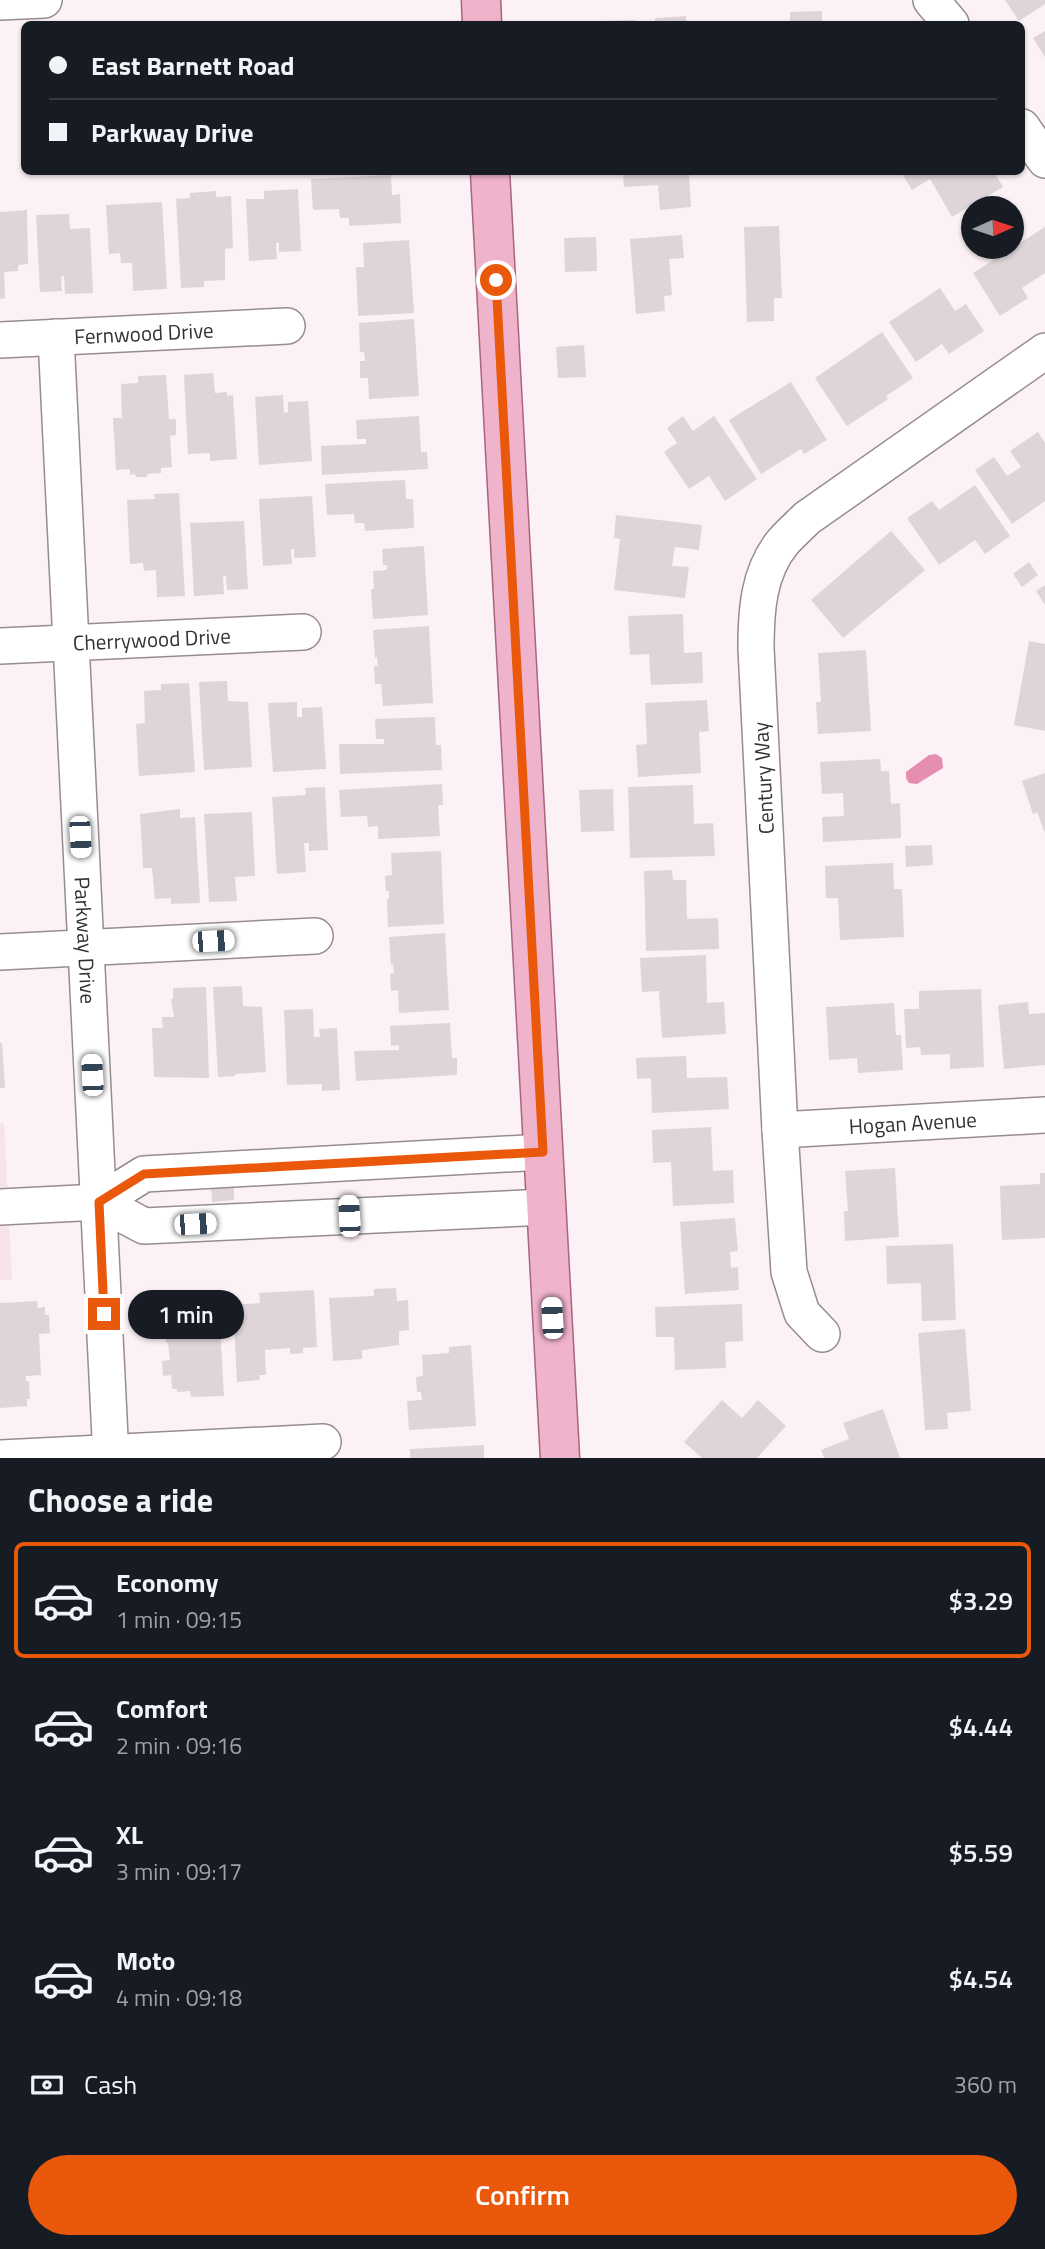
<!DOCTYPE html>
<html lang="en">
<head>
<meta charset="utf-8">
<style>
	:root { --surface:#171b24; --page:#242831; --text:#f1f3f6; --muted:#9ea1a6; --line:#363941; --accent:#ea580c }
	body { margin:0; font-family:"Titillium Web",sans-serif; background:var(--page); color:var(--text); height:100vh; display:flex; flex-direction:column; font-size:26px; white-space:nowrap }
	* { box-sizing:border-box; margin:0 }
	p { font-size:23px; color:var(--muted) }
	.icon { flex:none; width:38px; height:38px; fill:none; stroke:currentColor; stroke-width:2; stroke-linecap:round; stroke-linejoin:round }
	.map { position:relative; height:1458px; overflow:hidden }
	.details { display:flex; flex-direction:column; background:var(--surface); flex:1 }
	.details>* { flex:none }
	.banner { position:absolute; left:21px; top:21px; width:1004px; height:154px; border-radius:10px; box-shadow:0 2px 5px #0004; display:grid; align-content:center; height:154px; padding:0 28px; background:var(--surface) }
	.needle { width:46px; rotate:87deg }
	.controls { position:absolute; left:961px; top:196px; display:grid; gap:14px }
	.controls a { display:grid; place-items:center; width:63px; height:63px; border-radius:50%; background:var(--surface); box-shadow:0 2px 5px #0004; font-size:35px }
	.end { position:absolute; width:32px; height:32px; margin:-16px; border:9px solid #ea580c; background:#fff; box-shadow:0 0 0 4px #fff }
	.from { border-radius:50% }
	.bubble { position:absolute; height:49px; border-radius:24px; background:var(--surface); box-shadow:0 2px 5px #0004; font-size:23px; font-weight:600; line-height:49px; text-align:center }
	.car { position:absolute; width:21px; height:42px; margin:-21px -10px; border-radius:9px; box-shadow:0 0 5px 2px #0007; background:linear-gradient(#fff 24%,#345 0 40%,#fff 0 76%,#345 0 86%,#fff 0) }
	.banner b { display:flex; align-items:center; gap:24px; height:66px; font-size:26px }
	.banner b+b { border-top:2px solid var(--line) }
	.banner i { width:18px; height:18px; background:var(--text) }
	ul { padding:0; list-style:none }
	li { display:flex; align-items:center; gap:21px; height:116px; margin:0 14px 10px; padding:0 14px; border:4px solid transparent; border-radius:10px }
	li div { flex:1 }
	li b { display:block; font-size:26px }
	li em { font-style:normal; font-weight:600 }
	li.current { border-color:var(--accent) }
	li>.icon { width:63px; height:63px; stroke-width:1.5 }
	h2 { padding:0 28px; font-size:32px; line-height:84px }
	.pay { display:flex; align-items:center; gap:18px; height:77px; padding:0 28px; font-size:26px }
	.pay p { margin-inline-start:auto }
	.button { display:flex; gap:14px; margin-top:auto; padding:14px 28px }
	.button a { flex:1; height:80px; border-radius:42px; background:var(--accent); color:#fff; font-size:28px; font-weight:600; line-height:80px; text-align:center }
	.map>svg:first-child { display:block }
</style>
</head>
<body>
<div class="map">
<svg width="1045" height="1458" viewBox="0 0 1045 1458">
	<rect width="100%" height="100%" fill="#fcf1f4"/>
	<path fill="#f7e4eb" d="M0,1123H4L12,1280H0Z"/>
	<path fill="#e68eb1" d="M936,754L942,758L943,768L917,784L909,783L906,778V772L929,755Z"/>
	<path fill="#dfd5d8" d="M1005,0H1045V4L1019,21Z
		M822,11V24H790V12Z
		M686,16V24H655V18Z
		M635,20V24H602V21Z
		M1045,31V57L1033,38Z
		M623,172H689L691,207L660,210L658,185L624,187Z
		M901,172H994L1003,187L952,217L930,179L912,190Z
		M391,175L392,195L400,194L401,223L349,226V218H340L339,209L313,210L311,179Z
		M298,189L301,251L279,252V243H276L277,259L249,261L246,199H264V191Z
		M216,191V197L231,196L233,248L225,249V280L204,281V287L181,288L176,199L190,198V193Z
		M162,202L167,289L133,291L132,263H121L120,253L109,254L106,205Z
		M27,210L28,264L18,265V271L4,272L5,298L0,299V212Z
		M69,214L70,229L90,228L93,293L65,294L64,276L61,277L62,291L40,292L36,215Z
		M779,226L782,298H774V321L747,322L744,227Z
		M1045,227V273L1022,288L1028,298L1000,316L973,273Z
		M682,235L684,258L669,259L672,295L664,296L665,311L636,314L630,239Z
		M596,237L597,271L565,272L564,238Z
		M409,240L414,313L358,316L356,267H364L363,243Z
		M940,288L955,311L966,304L984,331L949,354L942,344L916,362L889,322Z
		M414,319L419,396L369,399L368,378H360V361H365L364,352H360L359,323Z
		M882,332L913,378L886,396L888,399L847,426L815,378Z
		M584,345L586,377L558,378L556,347Z
		M213,373L215,393L227,392V396L233,395L237,459L210,461V453L188,454L184,375Z
		M166,375L169,419H176V435L170,436L172,467L161,468V473L147,474V477H136L135,474L130,475V469L116,470L113,418H122L121,384L138,383V376Z
		M791,382L827,440L804,454L801,449L761,474L729,420Z
		M283,395L284,413L288,412V402L308,401L312,461L259,465L255,397Z
		M419,416L421,452H427L428,469L322,475L321,446L366,444V439H357L356,420Z
		M683,416L693,431L714,416L757,479L725,501L709,476L689,489L664,452L677,443L667,428Z
		M1038,432L1045,443V501L1012,524L975,470L994,457L1007,476L1021,467L1010,451Z
		M405,480L406,499H413L414,528L365,531L364,523H355L354,514L327,515L325,484Z
		M975,485L1010,536L985,554L975,540L939,565L907,518L932,501L939,510Z
		M179,493L185,596L157,597L156,570L144,571L143,563L130,564L127,500L155,499L154,494Z
		M312,496L316,557L294,558V549H291L292,564L263,566L259,499Z
		M616,515L702,525L699,550L675,547L672,566L689,567L685,598L614,590L620,539L614,538Z
		M244,521L248,589L227,590L226,576H223L224,594L194,596L190,523Z
		M891,531L925,570L843,638L811,600Z
		M424,546L428,615L373,619L371,589H374L373,571L387,570V565H383L382,549Z
		M1029,562L1038,575L1022,587L1013,574Z
		M1045,585V605L1036,591Z
		M683,614L684,653L702,652L703,683L651,685L649,654L630,655L628,616Z
		M429,626L433,703L383,706L381,684H375L374,666H378L377,657L375,658L373,630Z
		M1029,641L1045,644V731L1014,725Z
		M866,650L871,731L818,734L816,702H821L818,653Z
		M227,681L228,701L248,702L252,767L204,770L199,682Z
		M189,683L195,772L139,776L136,724L145,723L144,691L161,690V684Z
		M707,700L709,731L699,732L701,773L638,777L636,745L647,744L645,703Z
		M297,702V717H302V708L322,707L326,769L273,772L268,703Z
		M435,717L436,745H441L442,770L340,774L339,744H384V739H376L375,719Z
		M880,759L881,771H889L891,804L900,803L901,838L823,842L822,817L844,816L843,793L822,794L820,762Z
		M1045,773V833L1037,812L1033,814L1022,781Z
		M442,784L443,805H438L440,836L378,839V826L368,827L367,816L341,817L339,790Z
		M693,785L694,824L713,823L715,856L630,858L628,787Z
		M325,787L328,850L309,851V843H304L306,872L277,874L272,797L306,795L305,788Z
		M613,789L614,831L581,832L579,790Z
		M180,809V818L195,817L200,903L171,904V898L155,899L152,868H143L140,814Z
		M252,812L255,876L235,877L237,901L209,902L204,814Z
		M932,845L933,865L906,867L905,846Z
		M441,851L444,924L388,927L387,899L389,898V891H386L385,876L392,875L391,853Z
		M893,863L894,889H902L904,937L840,940L838,898H826L825,866Z
		M672,870L673,880H686L687,919L718,918L719,949L646,951L644,871Z
		M445,933L449,1010L399,1013L398,990L391,991L390,974L394,973L393,964L391,965L389,937Z
		M706,955L707,1003L724,1002L726,1034L662,1038L659,991L642,992L640,958Z
		M242,986L243,1006L262,1007L266,1072L235,1074V1076L218,1077L213,987Z
		M206,987L209,1078L154,1077L152,1028H163L162,1017H174L171,999H173V988Z
		M981,989L984,1067L950,1069V1054L921,1055L920,1047L906,1048L904,1009H919V991Z
		M1028,1002L1029,1014L1045,1013V1065L1004,1069L998,1005Z
		M894,1003L896,1035H901L903,1070L858,1073L857,1058L829,1060L826,1007Z
		M313,1009L314,1037H320L319,1029L337,1028L340,1090L322,1091V1084L287,1085L284,1010Z
		M450,1023L452,1058H457V1075L356,1081L354,1051L399,1050V1045L391,1046L390,1026Z
		M0,1043H2L5,1088H0Z
		M686,1056L687,1078L727,1077L729,1109L652,1113L651,1078L637,1079L636,1058Z
		M711,1127L713,1171L733,1170L734,1203L673,1206L671,1162L653,1163L652,1130Z
		M895,1168L899,1237L845,1241L844,1211H848L845,1171Z
		M1040,1173H1045V1238L1002,1240L1000,1186L1040,1184Z
		M234,1184V1200L212,1202L211,1185Z
		M735,1218L738,1251L730,1252L731,1268L738,1267L739,1290L685,1294L680,1222Z
		M953,1244L956,1320L922,1321L921,1283L887,1284L886,1246Z
		M396,1288L397,1301L408,1300L409,1330L399,1331V1345L362,1350V1359L333,1361L329,1298L374,1296V1289Z
		M314,1290L317,1347L303,1348V1353L290,1354V1348L265,1350L266,1375H259L260,1380L237,1382L233,1305L260,1303L259,1293Z
		M37,1301L38,1308L45,1307V1315H49L50,1333L39,1334L41,1375L26,1376V1381H29L30,1399H27V1406L0,1408V1303Z
		M742,1304L743,1341L725,1342L726,1368L675,1370L674,1337H656L655,1307Z
		M210,1309V1311H219L224,1396L191,1397L190,1391L177,1392V1389H172L171,1375L163,1376L162,1361L170,1360L168,1343H166L165,1328H172L170,1311Z
		M965,1329L971,1411L947,1413L948,1429L925,1430L918,1333Z
		M471,1345L476,1426L409,1430L407,1401L422,1400L421,1392H417L416,1377L423,1376L422,1355L449,1353V1347Z
		M722,1400L742,1418L758,1400L786,1426L757,1458H702L684,1442Z
		M883,1409L900,1458H824L821,1450L849,1439L843,1423Z
		M484,1445V1458H410V1449Z"/>
	<g fill="none" stroke-linecap="round" stroke-linejoin="round">
		<defs>
			<g id="minor">
				<path d="M931,0L951,24"/>
				<path d="M0,2L44,0"/>
				<path d="M1022,127L1045,160"/>
				<path id="s1" d="M56,337L111,1458"/>
				<path id="s2" d="M0,340L287,326"/>
				<path id="s3" d="M0,646L303,632"/>
				<path d="M0,952L315,936"/>
				<path id="s4" d="M780,1130L1045,1115"/>
				<path d="M99,1202L144,1226L546,1207"/>
				<path d="M0,1207L99,1202L144,1174L543,1152"/>
				<path d="M822,1334L802,1313L789,1272L780,1130L756,648C756,612 758,572 783,542C790,534 799,526 807,518L1045,351"/>
				<path d="M0,1458L323,1442"/>
			</g>
			<path id="major" d="M481,0L482,24
				M490,172L560,1458"/>
		</defs>
		<use href="#minor" stroke="#978d90" stroke-width="38"/>
		<use href="#major" stroke="#a86480" stroke-width="41"/>
		<use href="#minor" stroke="#fff" stroke-width="35"/>
		<use href="#major" stroke="#f0b3cc" stroke-width="38"/>
	</g>
	<g fill="none" stroke-linecap="round" stroke-linejoin="round">
		<path stroke="#ea580c" stroke-width="9" d="M104,1314L99,1202L144,1174L543,1152L496,280"/>
	</g>
	<g text-anchor="middle" dominant-baseline="central" stroke-width="6" stroke-linejoin="round" paint-order="stroke">
		<g font-size="21" fill="#353133" stroke="#fff">
			<text stroke="none"><textPath href="#s2" startOffset="144">Fernwood Drive</textPath></text>
			<text stroke="none"><textPath href="#s3" startOffset="152">Cherrywood Drive</textPath></text>
			<text transform="translate(763 778) rotate(-93)">Century Way</text>
			<text stroke="none"><textPath href="#s1" startOffset="604">Parkway Drive</textPath></text>
			<text stroke="none"><textPath href="#s4" startOffset="133">Hogan Avenue</textPath></text>
		</g>
	</g>
</svg>
<div class="controls">
<a><svg class="needle" viewBox="-14 -14 28 28"><path d="M0-13l5 13h-10z" fill="#e53935"/><path d="M0 13l5-13h-10z" fill="#9ea1a6"/></svg></a>
</div>
<i class="end from" style="left:496px;top:280px"></i>
<i class="end" style="left:104px;top:1314px"></i>
<div class="bubble" style="left:128px;top:1290px;width:116px">1 min</div>
<i class="car" style="left:80px;top:837px;rotate:177deg"></i>
<i class="car" style="left:213px;top:941px;rotate:87deg"></i>
<i class="car" style="left:92px;top:1075px;rotate:357deg"></i>
<i class="car" style="left:349px;top:1216px;rotate:357deg"></i>
<i class="car" style="left:195px;top:1224px;rotate:87deg"></i>
<i class="car" style="left:552px;top:1318px;rotate:357deg"></i>
<div class="banner">
<b><i class="from"></i>East Barnett Road</b>
<b><i></i>Parkway Drive</b>
</div>
</div>
<section class="details">
<h2>Choose a ride</h2>
<ul>
<li class="current"><svg class="icon" aria-label="car" viewBox="0 0 24 24"><path d="M5 17H2v-5l4-1 3-4h7l3 4 3 1v5h-3M9 17h6M6 11h13"/><circle cx="7" cy="17" r="2"/><circle cx="17" cy="17" r="2"/></svg><div><b>Economy</b><p>1 min · 09:15</p></div><em>$3.29</em></li>
<li><svg class="icon" aria-label="car" viewBox="0 0 24 24"><path d="M5 17H2v-5l4-1 3-4h7l3 4 3 1v5h-3M9 17h6M6 11h13"/><circle cx="7" cy="17" r="2"/><circle cx="17" cy="17" r="2"/></svg><div><b>Comfort</b><p>2 min · 09:16</p></div><em>$4.44</em></li>
<li><svg class="icon" aria-label="car" viewBox="0 0 24 24"><path d="M5 17H2v-5l4-1 3-4h7l3 4 3 1v5h-3M9 17h6M6 11h13"/><circle cx="7" cy="17" r="2"/><circle cx="17" cy="17" r="2"/></svg><div><b>XL</b><p>3 min · 09:17</p></div><em>$5.59</em></li>
<li><svg class="icon" aria-label="car" viewBox="0 0 24 24"><path d="M5 17H2v-5l4-1 3-4h7l3 4 3 1v5h-3M9 17h6M6 11h13"/><circle cx="7" cy="17" r="2"/><circle cx="17" cy="17" r="2"/></svg><div><b>Moto</b><p>4 min · 09:18</p></div><em>$4.54</em></li>
</ul>
<div class="pay"><svg class="icon" aria-label="cash" viewBox="0 0 24 24"><path d="M3 7h18v10H3z"/><circle cx="12" cy="12" r="2"/></svg>Cash<p>360 m</p></div>
<div class="button"><a>Confirm</a></div>
</section>
</body>
</html>
